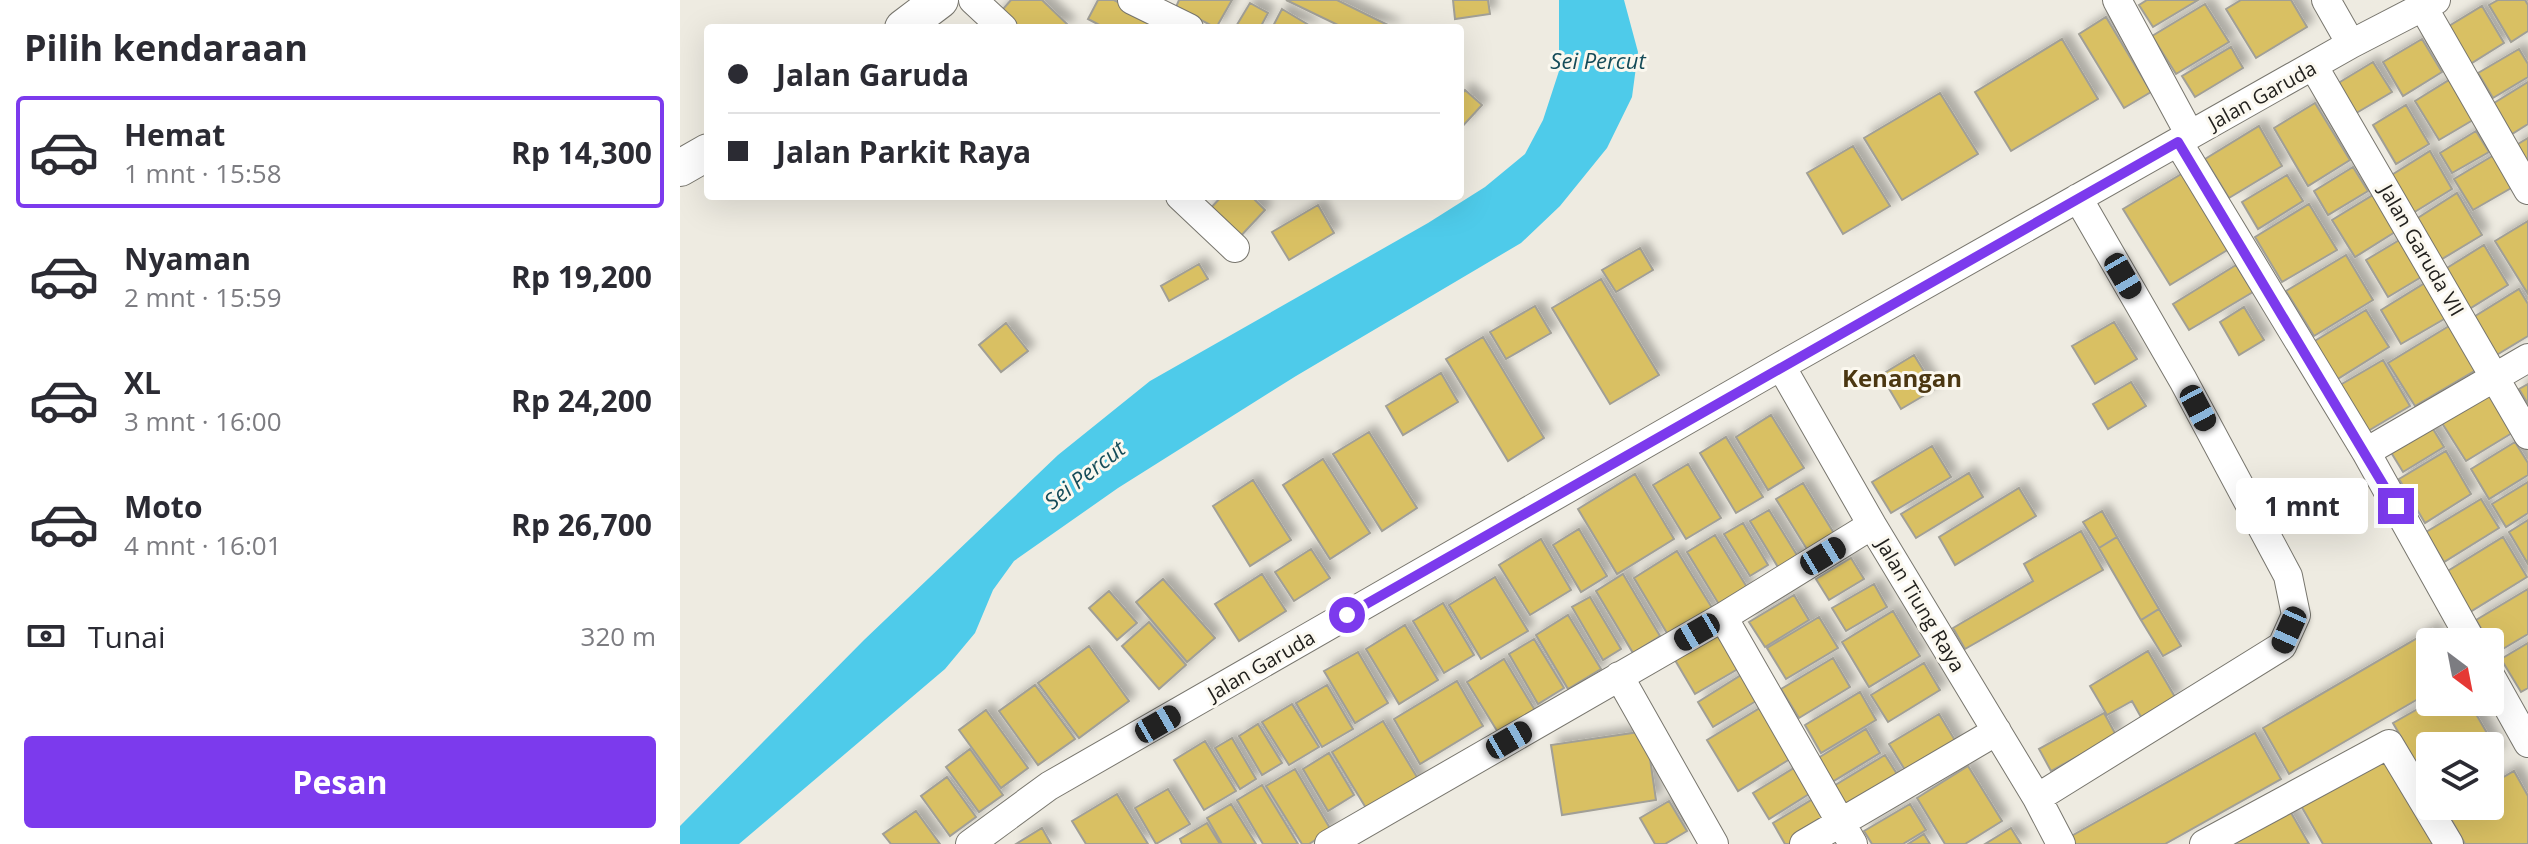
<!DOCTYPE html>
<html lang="id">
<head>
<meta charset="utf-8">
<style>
	:root { --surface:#fff; --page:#f2f2f3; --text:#2b2b33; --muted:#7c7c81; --line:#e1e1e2; --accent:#7c3aed }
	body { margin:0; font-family:"Open Sans",sans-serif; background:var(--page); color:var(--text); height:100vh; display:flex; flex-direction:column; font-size:30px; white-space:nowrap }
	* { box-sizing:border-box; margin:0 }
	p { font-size:26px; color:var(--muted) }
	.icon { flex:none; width:44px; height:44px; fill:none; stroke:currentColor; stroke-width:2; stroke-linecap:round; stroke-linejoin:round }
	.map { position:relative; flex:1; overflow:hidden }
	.drawer { display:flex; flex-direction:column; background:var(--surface); width:680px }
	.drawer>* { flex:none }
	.banner { position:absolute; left:24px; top:24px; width:760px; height:176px; border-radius:8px; box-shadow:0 8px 32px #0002; display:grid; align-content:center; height:176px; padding:0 24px; background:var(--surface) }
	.needle { width:52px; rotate:148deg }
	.controls { position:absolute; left:1736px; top:628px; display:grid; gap:16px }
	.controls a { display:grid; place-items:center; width:88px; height:88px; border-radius:8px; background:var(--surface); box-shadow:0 8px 32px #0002; font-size:40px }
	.end { position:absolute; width:36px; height:36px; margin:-18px; border:10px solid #7c3aed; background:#fff; box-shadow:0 0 0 4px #fff }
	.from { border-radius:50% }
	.bubble { position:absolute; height:56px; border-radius:8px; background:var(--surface); box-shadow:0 8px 32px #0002; font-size:26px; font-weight:700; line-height:56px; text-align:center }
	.car { position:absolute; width:24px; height:48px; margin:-24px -12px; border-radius:10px; box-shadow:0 0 6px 2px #0007; background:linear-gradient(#222 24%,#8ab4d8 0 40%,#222 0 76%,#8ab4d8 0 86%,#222 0) }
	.banner b { display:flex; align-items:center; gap:28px; height:76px; font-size:30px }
	.banner b+b { border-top:2px solid var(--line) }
	.banner i { width:20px; height:20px; background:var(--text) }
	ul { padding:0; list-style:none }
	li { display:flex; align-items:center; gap:24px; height:112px; margin:0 16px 12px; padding:0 8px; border:4px solid transparent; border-radius:8px }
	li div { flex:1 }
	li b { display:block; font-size:30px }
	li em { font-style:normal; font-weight:700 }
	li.active { border-color:var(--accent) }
	li>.icon { width:72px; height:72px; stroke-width:1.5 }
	h2 { padding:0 24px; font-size:36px; line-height:96px }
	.pay { display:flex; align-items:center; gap:20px; height:88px; padding:0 24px; font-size:30px }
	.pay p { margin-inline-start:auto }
	.primary-button { display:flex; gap:16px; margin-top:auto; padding:16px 24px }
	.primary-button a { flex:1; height:92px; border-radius:8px; background:var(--accent); color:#fff; font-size:32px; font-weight:700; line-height:92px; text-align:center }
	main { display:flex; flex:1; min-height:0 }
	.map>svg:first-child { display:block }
</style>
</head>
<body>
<main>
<section class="drawer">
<h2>Pilih kendaraan</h2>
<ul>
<li class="active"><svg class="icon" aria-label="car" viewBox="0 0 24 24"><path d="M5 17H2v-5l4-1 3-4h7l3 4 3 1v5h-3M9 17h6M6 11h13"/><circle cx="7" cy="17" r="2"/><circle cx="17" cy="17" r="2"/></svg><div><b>Hemat</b><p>1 mnt · 15:58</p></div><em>Rp 14,300</em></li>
<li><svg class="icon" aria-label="car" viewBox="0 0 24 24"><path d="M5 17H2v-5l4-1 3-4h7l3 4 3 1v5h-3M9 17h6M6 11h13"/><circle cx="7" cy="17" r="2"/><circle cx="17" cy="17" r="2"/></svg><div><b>Nyaman</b><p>2 mnt · 15:59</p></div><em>Rp 19,200</em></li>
<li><svg class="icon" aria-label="car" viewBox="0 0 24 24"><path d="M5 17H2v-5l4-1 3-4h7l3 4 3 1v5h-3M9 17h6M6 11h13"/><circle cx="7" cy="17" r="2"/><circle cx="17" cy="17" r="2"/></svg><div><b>XL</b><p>3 mnt · 16:00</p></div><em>Rp 24,200</em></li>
<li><svg class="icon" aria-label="car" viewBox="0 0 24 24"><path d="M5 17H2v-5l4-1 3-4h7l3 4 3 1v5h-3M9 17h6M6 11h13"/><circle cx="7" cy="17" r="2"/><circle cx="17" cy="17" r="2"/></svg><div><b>Moto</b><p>4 mnt · 16:01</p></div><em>Rp 26,700</em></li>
</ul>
<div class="pay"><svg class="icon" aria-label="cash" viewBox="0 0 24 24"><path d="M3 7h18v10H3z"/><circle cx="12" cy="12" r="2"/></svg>Tunai<p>320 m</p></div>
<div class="primary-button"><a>Pesan</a></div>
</section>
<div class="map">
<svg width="1848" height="844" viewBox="0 0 1848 844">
	<defs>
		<filter id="shadow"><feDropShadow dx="7" dy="-7" stdDeviation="4" flood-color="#0004"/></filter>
	</defs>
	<rect width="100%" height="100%" fill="#eeebe1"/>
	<path fill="#4ecbea" d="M879,0H944L958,52L952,97L927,148L880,206L841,243L616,376L438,488L334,561L313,590L295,633L265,669L59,844H0V826L184,640L378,455L470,381L748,223L805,187L845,154L863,120L879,71Z"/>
	<path fill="#d9c063" stroke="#a19f96" stroke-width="2" filter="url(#shadow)" d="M331,0H362L388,25L385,28H326L315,18Z
		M418,0H434L478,23L475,28H425L408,19Z
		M499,0H552L536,28L496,7Z
		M606,0H657L714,28H664Z
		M773,0H808L810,14L775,19Z
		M1467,0H1518L1473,27L1459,5Z
		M1561,0H1611L1627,27L1576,58L1546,9Z
		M1818,0H1845L1848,5V31L1831,42L1809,5Z
		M570,3L588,13L580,28H555Z
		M1525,4L1549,42L1496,74L1472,36Z
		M1802,6L1824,43L1787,66L1764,29Z
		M602,9L632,27L631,28H592Z
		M1426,17L1471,92L1444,108L1399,34Z
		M1382,39L1418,99L1331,151L1295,92Z
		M1742,39L1762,72L1723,96L1703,62Z
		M1551,47L1563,68L1515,97L1502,76Z
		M1839,49L1848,64V77L1813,98L1798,73Z
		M1693,62L1712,92L1673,115L1655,85Z
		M1769,80L1793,120L1759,140L1735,101Z
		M1848,82V124L1832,134L1814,103Z
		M785,90L802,105L780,129V96Z
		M1260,93L1298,154L1222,200L1184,138Z
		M1635,103L1670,160L1628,186L1594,128Z
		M1726,105L1749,144L1716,164L1693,125Z
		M1579,126L1602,166L1549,198L1525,159Z
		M1796,131L1809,152L1772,173L1760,153Z
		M1848,138V171L1833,147Z
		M1173,146L1210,206L1163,234L1127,173Z
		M1750,151L1772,189L1733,213L1710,176Z
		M1814,155L1833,187L1793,210L1774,179Z
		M1673,167L1688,191L1648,215L1634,191Z
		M1503,173L1549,249L1490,285L1443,209Z
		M1607,175L1623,201L1578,229L1562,202Z
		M1777,193L1802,235L1757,262L1733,221Z
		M1693,195L1715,232L1675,257L1652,220Z
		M542,196H571L585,210L557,240L527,212Z
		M1629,204L1657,250L1602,282L1575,237Z
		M638,205L654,233L609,260L592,232Z
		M1848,221V294L1815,241Z
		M1721,239L1743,276L1708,297L1686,260Z
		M1804,245L1828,285L1786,311L1762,271Z
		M960,248L973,270L936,292L922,270Z
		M1666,255L1693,300L1634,336L1606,291Z
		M519,264L528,279L489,301L481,286Z
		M1556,265L1573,292L1509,330L1493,304Z
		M921,279L979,375L930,404L872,308Z
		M1745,283L1766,318L1721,344L1701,310Z
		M1839,289L1848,304V336L1815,356L1792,318Z
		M855,306L871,333L826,359L810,332Z
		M1564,307L1584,340L1559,355L1540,322Z
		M1686,310L1709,347L1656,380L1633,342Z
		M1434,322L1457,359L1415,384L1392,346Z
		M326,323L348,351L321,372L299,345Z
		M1769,326L1796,370L1735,406L1708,363Z
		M803,337L864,438L828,461L766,359Z
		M1234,355L1255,389L1221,409L1201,375Z
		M1703,360L1730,406L1683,434L1655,388Z
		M761,373L778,402L723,435L706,406Z
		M1451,382L1466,406L1428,429L1413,404Z
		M1848,384V404L1839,389Z
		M1809,395L1832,433L1786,461L1762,423Z
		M1091,415L1124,468L1088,490L1056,437Z
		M1750,424L1764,447L1723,472L1709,449Z
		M689,432L737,508L702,531L653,454Z
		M1046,437L1083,497L1056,513L1020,453Z
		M1835,442L1848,463V475L1809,499L1791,469Z
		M1252,446L1271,477L1211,513L1192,482Z
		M1766,451L1791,494L1745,523L1719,479Z
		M643,459L690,533L650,559L603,485Z
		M1008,464L1041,518L1006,539L973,485Z
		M1289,473L1303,497L1236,538L1221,514Z
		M955,474L994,539L937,574L898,509Z
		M573,480L611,540L570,566L533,506Z
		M1848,482V513L1826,527L1812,504Z
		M1123,483L1155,535L1128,551L1096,499Z
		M1339,488L1356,516L1275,565L1259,537Z
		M1801,499L1819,528L1764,562L1746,532Z
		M1089,510L1120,560L1101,572L1070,521Z
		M1422,511L1437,537L1419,548L1403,522Z
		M1848,520V564L1829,532Z
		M1063,523L1088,565L1070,576L1044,534Z
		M899,529L927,576L901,592L873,545Z
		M1401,531L1423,570L1285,649L1273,628L1353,581L1344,564Z
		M1035,535L1068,589L1040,606L1007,552Z
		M1437,537L1479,609L1461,620L1419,548Z
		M1823,537L1847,577L1790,612L1766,572Z
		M861,539L891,590L850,615L819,565Z
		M631,549L650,578L614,601L595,572Z
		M997,551L1034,611L990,638L954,578Z
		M1171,558L1184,579L1149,600L1136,579Z
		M582,574L606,611L559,641L535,604Z
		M943,574L980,636L953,653L916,591Z
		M815,577L848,631L801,659L769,605Z
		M483,579L535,638L507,662L456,602Z
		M1194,584L1207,607L1166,631L1152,608Z
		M1848,589V634L1816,653L1796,620Z
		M429,591L457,623L437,640L409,608Z
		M1114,595L1129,620L1085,647L1069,622Z
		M910,597L941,649L923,660L892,607Z
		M763,603L794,655L764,673L733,621Z
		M1479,609L1501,646L1483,656L1461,620Z
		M1213,611L1240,656L1189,687L1162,642Z
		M888,615L921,669L888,689L856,635Z
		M1139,617L1158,648L1106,679L1087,648Z
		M469,622L506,665L479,689L442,646Z
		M725,625L758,680L719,704L686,649Z
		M1753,629L1760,642H1750V692L1609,774L1583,728Z
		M1042,632L1063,666L1015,694L995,660Z
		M854,639L884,688L858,704L829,654Z
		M1848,643V688L1841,692L1821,659Z
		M409,646L449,701L399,738L358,683Z
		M1468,651L1495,697L1461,717L1452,701L1427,715L1410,686Z
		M678,652L708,703L675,723L644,671Z
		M1153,658L1170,687L1119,718L1101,689Z
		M824,659L856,712L819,734L787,682Z
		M1244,663L1260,690L1208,722L1191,695Z
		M1066,672L1081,698L1033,727L1018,702Z
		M777,681L803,726L740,764L714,719Z
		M355,685L395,739L358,765L319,711Z
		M647,685L673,729L642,747L616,703Z
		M1180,692L1196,720L1141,753L1125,725Z
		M1750,702H1789L1818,752L1810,757V746H1750V787L1713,723Z
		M612,704L639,747L609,765L582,722Z
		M1080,708L1110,759L1058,791L1027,740Z
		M306,710L348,768L321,788L279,730Z
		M1424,713L1436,735L1371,771L1359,749Z
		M1259,714L1279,747L1230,778L1209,744Z
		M703,721L740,782L689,813L652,752Z
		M578,724L602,763L582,775L559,736Z
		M1186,729L1200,753L1152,782L1138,758Z
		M966,731L976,800L882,815L871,745Z
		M1575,733L1601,779L1485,844H1389L1386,839Z
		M552,738L576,779L560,789L535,748Z
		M525,741L556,791L524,810L494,760Z
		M290,749L323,795L299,812L266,767Z
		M649,753L674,795L648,811L623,769Z
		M1205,755L1222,782L1168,815L1152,787Z
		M1706,755L1757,844H1643L1620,804Z
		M1288,766L1322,821L1285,844H1265L1237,798Z
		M1114,768L1129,794L1089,819L1073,793Z
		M615,769L651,830L629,844H622L586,786Z
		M1834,771L1848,796V844H1785L1766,810L1773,806H1810V785Z
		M267,777L296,817L270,836L241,796Z
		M582,785L618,844H583L557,800Z
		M488,789L510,824L476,844L455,808Z
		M437,794L468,844H406L392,821Z
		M1133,799L1147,823L1112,844H1105L1093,823Z
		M989,801L1007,831L985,844H975L960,818Z
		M551,804L576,844H542L527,818Z
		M1230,804L1246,830L1223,844H1192L1184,831Z
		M236,811L260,844H211L203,834Z
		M1610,811L1629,844H1552Z
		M527,823L540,844H502L500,839Z
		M362,828L371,844H336Z
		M1331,828L1341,844H1305Z
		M1244,834L1250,844H1228Z"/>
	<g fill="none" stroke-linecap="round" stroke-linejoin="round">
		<defs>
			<path id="minor" d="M293,0L323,28
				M452,0L509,28
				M1437,0L1510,135
				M1646,0L1671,44
				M1743,7L1848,190
				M1634,67L1848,435
				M1498,142L1686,452L1792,642
				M500,196L555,248
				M1101,366L1192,525L1357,798L1381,844
				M1686,452L1848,358
				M1043,617L1173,844
				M1810,675L1848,743
				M939,676L1034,844
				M1357,798L1602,646L1616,615L1608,576L1503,380L1398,198
				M290,844L369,786L1101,366L1671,44L1756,0
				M649,844L1043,617L1192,525
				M1124,844L1317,731
				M1524,844L1709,744L1769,844"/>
			<path id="major" d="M223,28L260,0
				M0,168L28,152"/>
		</defs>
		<use href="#minor" stroke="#78766e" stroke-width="30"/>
		<use href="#major" stroke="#78766e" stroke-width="38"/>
		<use href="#minor" stroke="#fff" stroke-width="28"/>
		<use href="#major" stroke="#fff" stroke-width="36"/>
	</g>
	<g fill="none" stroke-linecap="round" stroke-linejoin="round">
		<path stroke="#7c3aed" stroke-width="10" d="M667,615L1498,142L1716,506"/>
	</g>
	<g text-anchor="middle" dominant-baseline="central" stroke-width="6" stroke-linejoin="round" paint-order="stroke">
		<g font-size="20" fill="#22211e" stroke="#fbf8ef">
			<text transform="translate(1582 95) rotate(-29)">Jalan Garuda</text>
			<text transform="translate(1742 250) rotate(60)">Jalan Garuda VII</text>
			<text transform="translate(1241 605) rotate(59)">Jalan Tiung Raya</text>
			<text transform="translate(581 665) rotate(-30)">Jalan Garuda</text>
		</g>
		<g font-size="22" font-style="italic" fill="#164c59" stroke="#fbf8ef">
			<text x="918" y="60">Sei Percut</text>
			<text transform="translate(404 474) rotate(-38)">Sei Percut</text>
		</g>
		<g font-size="24" font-weight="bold" fill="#4b3711" stroke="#fbf8ef">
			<text x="1222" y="377">Kenangan</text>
		</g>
	</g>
</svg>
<div class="controls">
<a><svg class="needle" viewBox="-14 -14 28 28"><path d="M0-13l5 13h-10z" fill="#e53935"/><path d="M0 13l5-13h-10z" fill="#7c7c81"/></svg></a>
<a><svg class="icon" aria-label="layers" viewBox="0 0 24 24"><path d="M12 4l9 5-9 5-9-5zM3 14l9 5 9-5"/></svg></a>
</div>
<i class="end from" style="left:667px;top:615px"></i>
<i class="end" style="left:1716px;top:506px"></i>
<div class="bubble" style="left:1556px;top:478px;width:132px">1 mnt</div>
<i class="car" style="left:1443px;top:276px;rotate:150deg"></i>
<i class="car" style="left:1518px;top:408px;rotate:152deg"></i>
<i class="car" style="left:1143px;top:556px;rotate:59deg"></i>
<i class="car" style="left:1609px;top:630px;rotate:204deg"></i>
<i class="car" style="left:1017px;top:632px;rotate:240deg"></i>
<i class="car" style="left:478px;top:724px;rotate:60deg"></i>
<i class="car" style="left:829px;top:740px;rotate:60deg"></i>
<div class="banner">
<b><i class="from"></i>Jalan Garuda</b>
<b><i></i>Jalan Parkit Raya</b>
</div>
</div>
</main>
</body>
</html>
